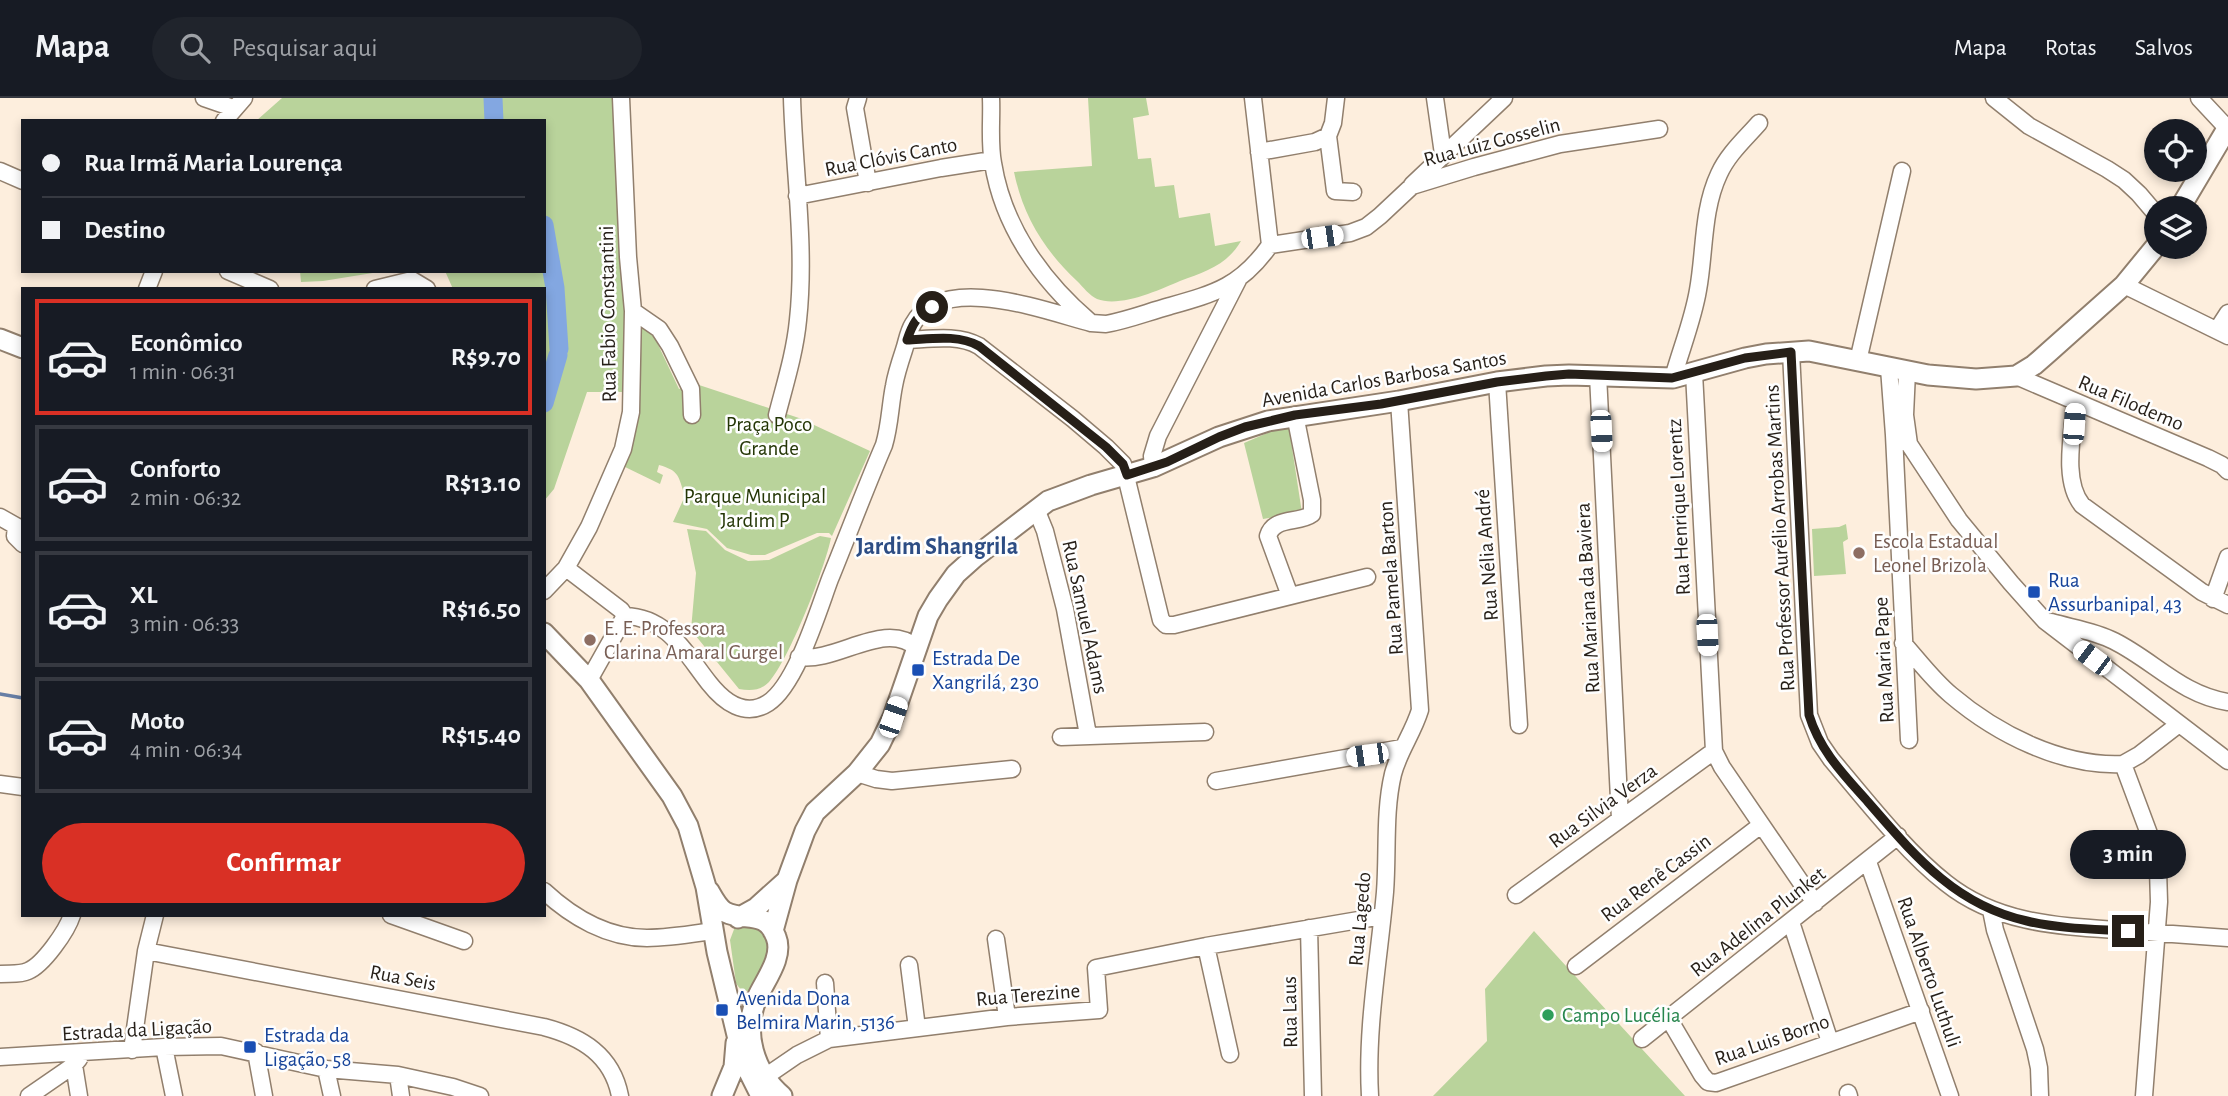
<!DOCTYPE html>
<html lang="pt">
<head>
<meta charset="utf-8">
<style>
	:root { --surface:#171b24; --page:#20242c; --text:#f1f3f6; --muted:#9ea1a6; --line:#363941; --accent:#d93025 }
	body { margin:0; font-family:"Alegreya Sans",sans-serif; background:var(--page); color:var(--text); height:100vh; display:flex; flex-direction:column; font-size:26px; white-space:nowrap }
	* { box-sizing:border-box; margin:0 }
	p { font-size:23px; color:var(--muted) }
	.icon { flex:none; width:38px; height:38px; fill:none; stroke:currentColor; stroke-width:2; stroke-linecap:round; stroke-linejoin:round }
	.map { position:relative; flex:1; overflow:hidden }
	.side { position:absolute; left:21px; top:189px; width:525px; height:630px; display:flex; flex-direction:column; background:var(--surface); border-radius:0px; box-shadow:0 4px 10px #0003 }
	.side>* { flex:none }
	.guide { position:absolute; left:21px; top:21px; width:525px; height:154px; border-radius:0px; box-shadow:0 4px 10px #0003; display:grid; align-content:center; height:154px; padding:0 21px; background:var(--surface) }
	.controls { position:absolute; left:2144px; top:21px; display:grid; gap:14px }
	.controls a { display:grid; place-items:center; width:63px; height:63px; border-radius:50%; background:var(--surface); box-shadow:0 4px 10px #0003; font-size:35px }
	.end { position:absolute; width:32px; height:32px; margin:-16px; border:9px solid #261f18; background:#fff; box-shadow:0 0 0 4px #fff }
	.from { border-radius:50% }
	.bubble { position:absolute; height:49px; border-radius:24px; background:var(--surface); box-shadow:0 4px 10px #0003; font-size:23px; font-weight:600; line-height:49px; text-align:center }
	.car { position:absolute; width:21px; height:42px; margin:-21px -10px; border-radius:9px; box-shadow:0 0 5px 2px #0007; background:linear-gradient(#fff 24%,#345 0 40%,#fff 0 76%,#345 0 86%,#fff 0) }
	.guide b { display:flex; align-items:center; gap:24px; height:66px; font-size:26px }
	.guide b+b { border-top:2px solid var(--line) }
	.guide i { width:18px; height:18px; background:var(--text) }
	ul { padding:12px 0 0; list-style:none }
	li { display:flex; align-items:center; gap:21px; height:116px; margin:0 14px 10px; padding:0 7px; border:4px solid var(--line); border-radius:0px }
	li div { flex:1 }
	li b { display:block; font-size:26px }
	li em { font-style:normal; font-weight:600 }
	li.selected { border-color:var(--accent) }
	li>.icon { width:63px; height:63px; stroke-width:1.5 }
	.primary-button { display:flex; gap:14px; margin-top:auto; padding:14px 21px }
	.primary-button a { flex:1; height:80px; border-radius:42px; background:var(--accent); color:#fff; font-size:28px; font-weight:600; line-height:80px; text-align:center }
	header { display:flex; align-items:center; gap:42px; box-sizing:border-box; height:98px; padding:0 35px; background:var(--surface); border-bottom:2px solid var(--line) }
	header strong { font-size:33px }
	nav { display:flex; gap:38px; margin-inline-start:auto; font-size:24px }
	.search { width:490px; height:63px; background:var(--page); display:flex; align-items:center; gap:18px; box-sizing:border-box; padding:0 24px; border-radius:38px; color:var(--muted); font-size:26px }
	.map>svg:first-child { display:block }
</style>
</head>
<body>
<header>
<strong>Mapa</strong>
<div class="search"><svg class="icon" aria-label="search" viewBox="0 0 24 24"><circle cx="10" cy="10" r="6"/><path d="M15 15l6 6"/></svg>Pesquisar aqui</div>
<nav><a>Mapa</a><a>Rotas</a><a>Salvos</a></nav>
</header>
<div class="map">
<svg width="2228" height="998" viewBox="0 0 2228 998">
	<rect width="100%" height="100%" fill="#fdeedd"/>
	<path fill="#b9d39b" d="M282,0H613L627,228L624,294H587L554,391L544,403V191H453L445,173H544V23H256Z
		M1088,0H1146L1149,17L1133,20L1138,61L1151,60L1155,89L1174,87L1179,120L1210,115L1215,148L1241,143C1227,167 1205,174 1180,183C1159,192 1120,210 1097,201C1090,198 1083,189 1077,183C1044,152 1023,118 1014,74L1092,68Z
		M300,173H385L323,183L301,184Z
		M642,223L654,238L679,291L693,285L799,320L870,353L832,438L829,435H817L765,457H751L727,450L707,431L673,424L685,398C678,378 680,373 659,367L657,374L663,377L660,386L623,368L635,226Z
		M1289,330L1302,415L1263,421L1244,345L1272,333Z
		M1846,426L1848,441L1843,444L1846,476L1814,478L1812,431L1839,429Z
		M687,431L706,433L725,452L748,463L769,462L820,438L831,440C825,470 789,562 769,584C760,593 750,593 739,591L691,532L696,475Z
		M748,821L776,845L750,893C743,893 739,891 736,885L730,842L736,826Z
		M1534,833L1685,998H1433L1487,943L1485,891Z"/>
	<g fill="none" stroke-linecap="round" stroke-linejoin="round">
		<path stroke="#677ea5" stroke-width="3.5" d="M0,596L23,600"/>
		<path stroke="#83a7e1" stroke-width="19" d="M493,0L494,23
			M544,127L555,190L559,251
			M544,305L558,257"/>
		<defs>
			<path id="minor" d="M204,0L233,10
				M858,0L855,10L868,85
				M991,0C992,21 989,44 993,65C1003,128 1041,182 1089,223
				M1435,0L1443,56
				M1994,0L2029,28L2107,71L2124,82L2139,96L2156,116
				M2199,0L2227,30
				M224,23L244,0
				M1328,38L1335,93L1353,94
				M1259,54L1315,44L1328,38L1333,25L1336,0
				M0,73L23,83
				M1412,87L1504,0
				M797,98L941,70L992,62
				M1270,147L1350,135L1366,129L1380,118L1412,88L1474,69L1560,46L1659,31
				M228,173L270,191
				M2124,187L2228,238
				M147,191L154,173
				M375,191L412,182L427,191
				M633,213L659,231L670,248L691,291L692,317
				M2217,232L2228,215
				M907,242C930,241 958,236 979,248L1073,321L1106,349L1123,366L1161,522L1166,527H1174L1367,479
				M1791,254L1809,617L1820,645L1831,661C1865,701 1905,753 1946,785C1996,825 2056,828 2117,832C2154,835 2191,837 2228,840
				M1858,263L1902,73
				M1889,270L1894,337L1909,642
				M1907,274L1905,317L1909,346L1959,422L2011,485L2045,523L2228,663
				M1694,275L1714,653L1722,669L1815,805
				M1598,277L1620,721
				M2016,278L2208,360L2222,367L2228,373
				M1673,280C1681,251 1693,222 1698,192C1705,154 1702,112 1719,76C1728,56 1745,41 1759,25
				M1497,284L1519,627
				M2075,305C2073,335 2062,382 2082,407L2202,494L2228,507
				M777,317C785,286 795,254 798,222C806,149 794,73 792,0
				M1153,369L1152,358L1158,338L1238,182
				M1036,411L1045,433L1065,511L1088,637
				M0,419L23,432
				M16,428L15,438L23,446
				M566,470L621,512L625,518L589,582
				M544,493L566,470L589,429L623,351L631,314L633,213L628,159L621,0
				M1290,498L1268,438C1274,418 1299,426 1312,416V402L1295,317
				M2213,501L2228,459
				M625,518C668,519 686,556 709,585C724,604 745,620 768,605C796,587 818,513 830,481C848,437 865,391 884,347C890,327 890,308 894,288C896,276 900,264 904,252C907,243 908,234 913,226C942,173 1048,214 1091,225L1106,226C1128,222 1148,214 1170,208C1216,195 1241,188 1270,147L1253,0
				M2051,524C2072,530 2095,533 2114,543C2154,563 2182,597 2228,604
				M1903,545C1919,563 1933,582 1951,597C1997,636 2062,669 2123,666
				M799,559C837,565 885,521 917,550
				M1061,639L1205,634
				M857,675L876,681L892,683L1012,671
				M1216,683L1402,650
				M0,686L23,689
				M1868,764L1950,998
				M544,793C572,819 608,840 647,840C669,840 692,836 713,833
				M1516,797L1714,653
				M1991,812L1995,832L2035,951L2039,970L2040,998
				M391,817L464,843
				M1791,824L1830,944
				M1309,830L1313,998
				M996,841L1007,919
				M1206,848L1230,956
				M146,853L544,929C582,939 612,957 620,998
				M909,867L917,930
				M1576,868L1761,727
				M0,876C9,875 20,877 28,873C43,867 67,833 72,817
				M825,885L829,941
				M1669,921L1702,977L1708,984L1716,985L1921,913
				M1642,941L1898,738
				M164,949L174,998
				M132,952L146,853L155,817
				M256,954L264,998
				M0,959L164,949L221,948L326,971L398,977L453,989L480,998
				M79,961L74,967L79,998
				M326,971L332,998
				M398,977L401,998
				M765,979L797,957L829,941L1007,919L1099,912L1096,870L1206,848L1382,818
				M1848,995L1849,998
				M29,998L74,967
				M1370,998C1366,930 1379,862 1385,794C1388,755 1384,714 1393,676C1399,653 1413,635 1420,612L1399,303
				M2144,998L2159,804L2158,771L2154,749L2123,666L2139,657L2179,626"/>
			<path id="major" d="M2180,110L2228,29
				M0,241L23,250
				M544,535L589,582L672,698L688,728L706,789L717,854L737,937L749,974L761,998
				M709,793C713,800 718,810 725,814C744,824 766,811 776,839C784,859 765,882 757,900C742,934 754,974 782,998
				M738,820L756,810L786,783
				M773,833L787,782L805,733L815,714L857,675L880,646L893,619L928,518L938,501L956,476L975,459L1048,403L1091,387L1153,369L1219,339L1268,323L1399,303L1497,284L1546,278L1569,277L1673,280L1745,260L1766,256L1809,253L1928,277L1976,281L2016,278L2034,267L2050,253L2124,187L2156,148
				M722,998L734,969L736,945"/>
		</defs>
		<use href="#minor" stroke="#917f6d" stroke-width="19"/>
		<use href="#major" stroke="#917f6d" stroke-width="23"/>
		<use href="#minor" stroke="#fff" stroke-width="16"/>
		<use href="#major" stroke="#fff" stroke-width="19"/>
	</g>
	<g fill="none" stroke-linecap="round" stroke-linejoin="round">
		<path stroke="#261f18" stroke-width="9" d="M932,209C917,217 912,227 907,242C930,241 958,236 979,248L1106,349L1123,366L1127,377L1167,364L1219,339L1245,329L1295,317L1381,306L1497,284L1546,278L1569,276L1672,280L1745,260L1791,254L1809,617C1820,653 1844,677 1868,704C1915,758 1955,807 2027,823C2060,831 2095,831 2128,833"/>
	</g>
	<g fill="#8d6e63" stroke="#fefefe" stroke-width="2.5">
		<circle cx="1859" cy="455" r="7"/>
		<circle cx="590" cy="542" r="7"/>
	</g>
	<g fill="#1a4fb4" stroke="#fefefe" stroke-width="2.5">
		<rect x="2027" y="487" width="14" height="14" rx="3.5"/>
		<rect x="911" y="565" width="14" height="14" rx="3.5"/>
		<rect x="715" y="905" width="14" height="14" rx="3.5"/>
		<rect x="243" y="942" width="14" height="14" rx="3.5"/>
	</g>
	<circle fill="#2e9e5b" stroke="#fefefe" stroke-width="2.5" cx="1548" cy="917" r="7"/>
	<g text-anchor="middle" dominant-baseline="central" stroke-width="5" stroke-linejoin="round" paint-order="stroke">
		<g font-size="21" fill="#261f18" stroke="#fefefe">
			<text transform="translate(1492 44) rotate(-15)">Rua Luiz Gosselin</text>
			<text transform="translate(891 59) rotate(-11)">Rua Clóvis Canto</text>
			<text transform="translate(608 216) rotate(-91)">Rua Fabio Constantini</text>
			<text transform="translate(1384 281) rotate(-10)">Avenida Carlos Barbosa Santos</text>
			<text transform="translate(2131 305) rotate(23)">Rua Filodemo</text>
			<text transform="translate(1679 409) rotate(-93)">Rua Henrique Lorentz</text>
			<text transform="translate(1780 440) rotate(-93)">Rua Professor Aurélio Arrobas Martins</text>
			<text transform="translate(1487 457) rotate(-94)">Rua Nélia André</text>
			<text transform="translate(1391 480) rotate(-94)">Rua Pamela Barton</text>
			<text transform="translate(1588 500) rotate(-93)">Rua Mariana da Baviera</text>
			<text transform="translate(1085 519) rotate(78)">Rua Samuel Adams</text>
			<text transform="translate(1884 562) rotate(-93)">Rua Maria Pape</text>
			<text transform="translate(1603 708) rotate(-36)">Rua Silvia Verza</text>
			<text transform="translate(1656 780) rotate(-37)">Rua Renê Cassin</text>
			<text transform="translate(1360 821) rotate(-85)">Rua Lagedo</text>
			<text transform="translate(1758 824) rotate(-38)">Rua Adelina Plunket</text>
			<text transform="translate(1929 874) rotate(71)">Rua Alberto Luthuli</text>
			<text transform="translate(403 880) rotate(11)">Rua Seis</text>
			<text transform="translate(1028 897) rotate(-5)">Rua Terezine</text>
			<text transform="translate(1290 914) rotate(-91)">Rua Laus</text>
			<text transform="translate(137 932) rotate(-3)">Estrada da Ligação</text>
			<text transform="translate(1772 942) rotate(-19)">Rua Luis Borno</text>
		</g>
		<g font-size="21" fill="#243606" stroke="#fefefe">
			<text x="769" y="326">Praça Poco<tspan x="769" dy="24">Grande</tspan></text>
			<text x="755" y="398">Parque Municipal<tspan x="755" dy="24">Jardim P</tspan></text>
		</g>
		<g font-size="21" fill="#785e54" stroke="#fefefe" text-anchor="start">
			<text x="1873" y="443">Escola Estadual<tspan x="1873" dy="24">Leonel Brizola</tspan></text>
			<text x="604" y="530">E. E. Professora<tspan x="604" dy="24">Clarina Amaral Gurgel</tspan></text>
		</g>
		<g font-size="21" fill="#164399" stroke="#fefefe" text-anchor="start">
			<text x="2048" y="482">Rua<tspan x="2048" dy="24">Assurbanipal, 43</tspan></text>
			<text x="932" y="560">Estrada De<tspan x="932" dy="24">Xangrilá, 230</tspan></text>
			<text x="736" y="900">Avenida Dona<tspan x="736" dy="24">Belmira Marin, 5136</tspan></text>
			<text x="264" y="937">Estrada da<tspan x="264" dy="24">Ligação, 58</tspan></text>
		</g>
		<g font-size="21" fill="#27864d" stroke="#fefefe" text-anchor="start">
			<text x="1562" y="917">Campo Lucélia</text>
		</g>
		<g font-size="24" font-weight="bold" fill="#2d4d84" stroke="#fefefe">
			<text x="937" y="449">Jardim Shangrila</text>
		</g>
	</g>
</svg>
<div class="controls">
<a><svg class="icon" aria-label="locate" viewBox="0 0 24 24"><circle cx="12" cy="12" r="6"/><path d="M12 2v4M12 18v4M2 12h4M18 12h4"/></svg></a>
<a><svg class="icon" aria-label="layers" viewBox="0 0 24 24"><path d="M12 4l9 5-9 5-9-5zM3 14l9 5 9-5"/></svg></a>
</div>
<i class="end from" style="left:932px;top:209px"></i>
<i class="end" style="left:2128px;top:833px"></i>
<div class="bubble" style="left:2070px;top:732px;width:116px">3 min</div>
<i class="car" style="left:1322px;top:139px;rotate:82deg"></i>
<i class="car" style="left:2074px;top:326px;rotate:4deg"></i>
<i class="car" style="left:1601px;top:333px;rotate:177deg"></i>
<i class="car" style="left:1707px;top:537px;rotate:177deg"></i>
<i class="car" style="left:2092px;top:560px;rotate:307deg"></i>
<i class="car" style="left:893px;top:619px;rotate:19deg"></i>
<i class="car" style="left:1367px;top:657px;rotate:262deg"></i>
<div class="guide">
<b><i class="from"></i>Rua Irmã Maria Lourença</b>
<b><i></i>Destino</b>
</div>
<section class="side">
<ul>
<li class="selected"><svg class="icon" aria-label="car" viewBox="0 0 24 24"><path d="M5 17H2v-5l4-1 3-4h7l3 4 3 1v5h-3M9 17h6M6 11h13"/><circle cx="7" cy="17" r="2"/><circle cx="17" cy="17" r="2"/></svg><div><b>Econômico</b><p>1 min · 06:31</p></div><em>R$9.70</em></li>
<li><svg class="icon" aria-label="car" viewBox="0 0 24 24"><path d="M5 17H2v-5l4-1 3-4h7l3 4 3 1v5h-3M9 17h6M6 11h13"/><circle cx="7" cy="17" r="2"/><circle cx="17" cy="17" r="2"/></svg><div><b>Conforto</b><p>2 min · 06:32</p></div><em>R$13.10</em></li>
<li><svg class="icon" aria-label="car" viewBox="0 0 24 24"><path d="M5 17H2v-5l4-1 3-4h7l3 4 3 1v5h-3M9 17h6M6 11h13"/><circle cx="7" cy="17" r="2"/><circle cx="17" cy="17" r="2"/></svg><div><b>XL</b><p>3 min · 06:33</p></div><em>R$16.50</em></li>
<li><svg class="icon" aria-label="car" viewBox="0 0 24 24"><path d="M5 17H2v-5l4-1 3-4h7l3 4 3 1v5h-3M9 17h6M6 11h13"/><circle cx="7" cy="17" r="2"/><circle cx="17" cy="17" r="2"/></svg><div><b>Moto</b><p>4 min · 06:34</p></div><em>R$15.40</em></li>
</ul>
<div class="primary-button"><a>Confirmar</a></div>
</section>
</div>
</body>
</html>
